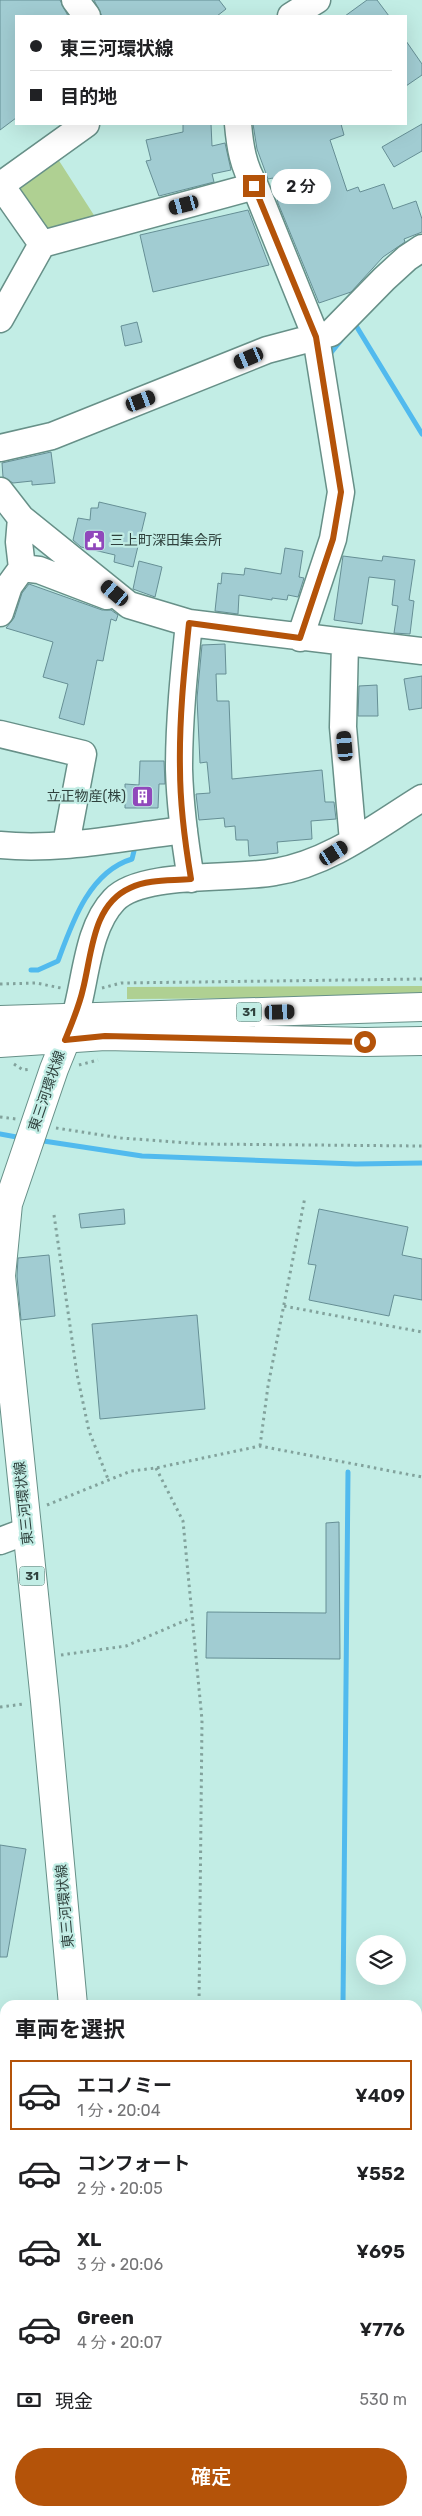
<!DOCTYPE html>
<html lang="ja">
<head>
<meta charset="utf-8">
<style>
	:root { --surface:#fff; --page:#f2f2f2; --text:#202124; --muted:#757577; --line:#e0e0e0; --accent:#b45309 }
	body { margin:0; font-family:Rubik,"Noto Sans JP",sans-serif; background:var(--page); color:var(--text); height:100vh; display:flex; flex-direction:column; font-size:19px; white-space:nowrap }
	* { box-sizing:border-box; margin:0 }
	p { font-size:16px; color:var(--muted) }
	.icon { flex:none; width:28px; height:28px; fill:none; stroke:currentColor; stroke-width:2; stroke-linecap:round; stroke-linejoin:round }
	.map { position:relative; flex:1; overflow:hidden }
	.drawer { position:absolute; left:0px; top:2000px; width:422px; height:516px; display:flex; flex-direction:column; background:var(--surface); border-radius:15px 15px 0 0; box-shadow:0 5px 20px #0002 }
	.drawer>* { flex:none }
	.hud { position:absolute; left:15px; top:15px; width:392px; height:110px; border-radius:0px; box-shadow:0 5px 20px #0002; display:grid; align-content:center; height:110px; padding:0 15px; background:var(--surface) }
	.controls { position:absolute; left:356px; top:1935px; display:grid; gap:10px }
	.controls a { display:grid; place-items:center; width:50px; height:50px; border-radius:50%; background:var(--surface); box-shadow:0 5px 20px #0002; font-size:25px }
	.end { position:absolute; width:22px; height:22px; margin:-11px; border:6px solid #b45309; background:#fff; box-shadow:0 0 0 2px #fff }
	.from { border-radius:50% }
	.bubble { position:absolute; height:35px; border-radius:18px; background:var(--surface); box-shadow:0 5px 20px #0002; font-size:16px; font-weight:600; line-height:35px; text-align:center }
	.car { position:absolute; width:15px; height:30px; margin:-15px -8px; border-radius:6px; box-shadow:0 0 4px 1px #0007; background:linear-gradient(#222 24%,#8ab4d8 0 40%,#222 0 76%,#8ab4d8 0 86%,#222 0) }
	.hud b { display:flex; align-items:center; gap:18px; height:48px; font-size:19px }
	.hud b+b { border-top:1px solid var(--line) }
	.hud i { width:12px; height:12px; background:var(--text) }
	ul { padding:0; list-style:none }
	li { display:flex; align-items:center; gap:15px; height:70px; margin:0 10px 8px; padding:0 5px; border:2px solid transparent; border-radius:0px }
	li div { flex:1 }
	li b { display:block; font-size:19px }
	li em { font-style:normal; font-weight:600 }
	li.current { border-color:var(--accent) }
	li>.icon { width:45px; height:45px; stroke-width:1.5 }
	h2 { padding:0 15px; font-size:22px; line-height:60px }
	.pay { display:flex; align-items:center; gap:12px; height:55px; padding:0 15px; font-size:19px }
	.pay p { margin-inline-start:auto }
	.primary-button { display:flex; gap:10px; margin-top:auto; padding:10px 15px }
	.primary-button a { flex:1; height:58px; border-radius:30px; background:var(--accent); color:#fff; font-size:20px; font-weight:600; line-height:58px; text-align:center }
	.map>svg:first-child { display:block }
</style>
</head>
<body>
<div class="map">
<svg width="422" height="2516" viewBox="0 0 422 2516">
	<rect width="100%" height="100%" fill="#c2ede5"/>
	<path fill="#afd092" d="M56,156L99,223L48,236L14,185Z
		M422,986V997L127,999V987Z
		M5,2278V2381H0V2285Z"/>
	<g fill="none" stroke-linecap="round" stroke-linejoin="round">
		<path stroke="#51baee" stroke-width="5" d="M352,327L355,324L422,434
			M330,354L342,339
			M31,970H38L58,961C72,923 89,872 132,859L134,851
			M0,1134L22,1138
			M37,1140L142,1156L356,1164L422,1163
			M343,2005L348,1472
			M338,2516V2511"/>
	</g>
	<path fill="#a1ccd2" stroke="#668f95" d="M0,0H60L68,16H16V118L0,130Z
		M94,0H219L226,9L217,16H102Z
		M367,0H377L389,16H345Z
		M406,41L422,64V75L406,86Z
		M183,124H211L212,146L225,143L231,170L212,174L214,182L159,196L146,161L151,160L146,140L183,132Z
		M253,124H341L344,135L330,140L347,191L358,187L360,192L384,184L393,209L416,201L422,219V232L404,239L405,242L383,257L351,292L319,303L278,203L273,178L268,179L257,149Z
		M422,124V151L394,167L382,147Z
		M248,210L269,265L153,292L140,235Z
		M137,322L142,342L125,346L121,326Z
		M51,452L55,483L32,485V481L13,483L3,477L2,463Z
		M99,502L146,513L133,567L114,562L115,555L81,547L73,540L78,518L90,520L91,508H98Z
		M285,548L303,551L299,577L304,578L298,597L288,595L287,600L272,598V600L239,595L238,614L215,611L218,583L221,584L222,573L244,575L245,568L281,574Z
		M343,556L382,561L383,556L415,560L409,600L414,601L410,634L394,633L398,606L392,605L395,580L369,577L362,624L334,620Z
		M139,561L162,567L155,597L133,589Z
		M29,584L102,610H111L118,615L116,621L111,619L103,661L97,660L84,725L59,718L68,684L43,677L53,642L6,628L14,618L22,593Z
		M225,644L226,674H216L217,701H229L232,779L322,770L325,802H334L336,819L311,821L312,839L277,842L278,853L249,856L248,840H236L235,826L225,827L224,818L199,820L196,794L210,793L207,762L200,763L197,698L202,645Z
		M422,676V708L409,710L404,679Z
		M377,685L378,716H358L359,686Z
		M140,761H164L165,784H159L158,808H125V784L139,785Z
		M124,1209L125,1224L81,1228L79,1214Z
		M319,1209L408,1227L402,1255L422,1259V1300L394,1295L389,1316L309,1300L316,1265L308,1264Z
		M49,1255L55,1316L21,1320L17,1276L18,1258Z
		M197,1315L205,1409L100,1419L92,1324Z
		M339,1522L340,1659L206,1658L207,1612L326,1613V1523Z
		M0,1845L26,1849L7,1957H0Z"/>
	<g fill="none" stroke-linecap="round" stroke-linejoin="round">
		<defs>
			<path id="minor" d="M75,0L87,16
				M291,16L317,0
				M238,124C240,147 243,166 255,186L316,337L341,492L333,539L300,638
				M0,184L42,244
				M1,185L86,124
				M0,319L42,244L255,186
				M0,448L52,436L267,350L331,333L384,279L407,258L422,248
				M0,491L21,518L19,542L22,568
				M21,518L129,605L189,623L422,651
				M0,613L9,586L22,568L39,570L107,596
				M189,623C184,672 179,720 179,769C180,806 185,843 191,879
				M345,643L343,727L353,841
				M0,734L83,754L66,844
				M0,845C61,851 124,837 184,830
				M75,1017C86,980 87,928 114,900C141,871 234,880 275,872C330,863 375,827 422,798
				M0,1541L27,1531
				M0,2169L5,2174"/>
			<path id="major" d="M0,1020L422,1007
				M0,1043L105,1036L365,1042L422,1041
				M73,2005L45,1701L1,1276L8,1204L54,1069L75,1017
				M0,2262L5,2254"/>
		</defs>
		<use href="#minor" stroke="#679088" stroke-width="29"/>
		<use href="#major" stroke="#679088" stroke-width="30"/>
		<path stroke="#82a29c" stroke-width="3" stroke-dasharray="2.5 4" stroke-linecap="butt" d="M0,984L36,983L61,988
			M102,988L121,983L422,979
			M14,1064L23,1070L31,1069
			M79,1065L98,1060
			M0,1117L16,1119
			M56,1128L121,1138L203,1144L422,1146
			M54,1215L77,1374L89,1431L108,1479
			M284,1306L422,1332
			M260,1446L268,1386L305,1197
			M156,1468L183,1521L202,1720L199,2005
			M47,1505L131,1471L156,1468L260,1446L422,1477
			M61,1655L126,1646L191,1618
			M0,1707L24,1704
			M418,2220H422
			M0,2431H5
			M195,2516V2511"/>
		<use href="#minor" stroke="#fff" stroke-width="26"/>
		<use href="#major" stroke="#fff" stroke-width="28"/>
	</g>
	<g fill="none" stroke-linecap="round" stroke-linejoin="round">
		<path stroke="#b45309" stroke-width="6" d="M254,186L316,337L341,492L333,539L300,638L189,623C184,672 179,720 180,769C180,806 185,843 191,879C171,881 149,879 130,888C92,905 92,954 83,989C79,1007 72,1023 65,1040L105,1036L365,1042"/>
	</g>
	<defs>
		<symbol id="civic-square" viewBox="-11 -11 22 22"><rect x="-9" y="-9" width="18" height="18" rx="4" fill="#9048bb" stroke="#c2ede5"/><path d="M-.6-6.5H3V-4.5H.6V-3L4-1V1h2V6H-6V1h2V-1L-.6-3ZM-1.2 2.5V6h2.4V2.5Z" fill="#fff"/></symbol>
		<symbol id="building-square" viewBox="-11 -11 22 22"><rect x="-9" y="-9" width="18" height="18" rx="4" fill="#9048bb" stroke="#c2ede5"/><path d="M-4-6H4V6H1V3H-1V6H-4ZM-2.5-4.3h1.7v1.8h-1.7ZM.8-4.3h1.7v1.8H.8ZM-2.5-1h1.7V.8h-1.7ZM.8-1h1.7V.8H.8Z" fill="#fff"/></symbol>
	</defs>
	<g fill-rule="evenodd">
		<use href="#civic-square" x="82" y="528" width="25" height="25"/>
		<use href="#building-square" x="130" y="784" width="25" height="25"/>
	</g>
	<g text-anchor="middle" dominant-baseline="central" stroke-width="4.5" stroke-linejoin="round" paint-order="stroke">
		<g fill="#c2ede5" stroke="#5b756f" stroke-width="1">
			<rect x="236.5" y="1002.5" width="25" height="19" rx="4"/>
			<rect x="19.5" y="1566.5" width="25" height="19" rx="4"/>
		</g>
		<g font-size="12" font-weight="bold" fill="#2f413d">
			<text x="249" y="1012">31</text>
			<text x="32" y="1576">31</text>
		</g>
		<g font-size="14" fill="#2f413d" stroke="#c2ede5" text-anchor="start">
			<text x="110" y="540">三上町深田集会所</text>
			<text x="126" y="796" text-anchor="end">立正物産(株)</text>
		</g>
		<g font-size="14" fill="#2f413d" stroke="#c2ede5">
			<text transform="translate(47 1091) rotate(-71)">東三河環状線</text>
			<text transform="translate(24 1503) rotate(-96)">東三河環状線</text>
			<text transform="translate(65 1906) rotate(-95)">東三河環状線</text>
		</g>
	</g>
</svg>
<div class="controls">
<a><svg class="icon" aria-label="layers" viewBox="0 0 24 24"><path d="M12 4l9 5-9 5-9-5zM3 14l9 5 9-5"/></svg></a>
</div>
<i class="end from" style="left:365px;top:1042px"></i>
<i class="end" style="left:254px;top:186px"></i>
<div class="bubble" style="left:271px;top:169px;width:60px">2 分</div>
<i class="car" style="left:184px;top:205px;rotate:255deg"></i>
<i class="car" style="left:249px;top:358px;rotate:247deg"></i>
<i class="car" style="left:141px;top:401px;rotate:69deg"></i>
<i class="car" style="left:115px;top:593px;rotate:310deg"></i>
<i class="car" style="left:345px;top:746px;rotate:355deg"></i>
<i class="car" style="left:334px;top:853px;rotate:57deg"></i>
<i class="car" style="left:280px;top:1012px;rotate:88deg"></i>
<div class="hud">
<b><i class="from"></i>東三河環状線</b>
<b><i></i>目的地</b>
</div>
<section class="drawer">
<h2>車両を選択</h2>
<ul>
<li class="current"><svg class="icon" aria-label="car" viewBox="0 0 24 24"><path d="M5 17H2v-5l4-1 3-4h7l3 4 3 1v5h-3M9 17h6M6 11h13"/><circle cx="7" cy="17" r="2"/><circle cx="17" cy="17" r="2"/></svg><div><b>エコノミー</b><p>1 分 · 20:04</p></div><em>¥409</em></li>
<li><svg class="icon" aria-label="car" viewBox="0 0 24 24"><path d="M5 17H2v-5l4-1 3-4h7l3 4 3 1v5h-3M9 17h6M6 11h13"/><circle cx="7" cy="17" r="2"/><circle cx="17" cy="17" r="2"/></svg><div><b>コンフォート</b><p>2 分 · 20:05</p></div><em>¥552</em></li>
<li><svg class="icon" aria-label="car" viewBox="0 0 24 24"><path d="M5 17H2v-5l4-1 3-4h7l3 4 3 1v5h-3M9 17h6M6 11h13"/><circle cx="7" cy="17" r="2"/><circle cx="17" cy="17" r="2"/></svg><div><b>XL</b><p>3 分 · 20:06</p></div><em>¥695</em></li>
<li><svg class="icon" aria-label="car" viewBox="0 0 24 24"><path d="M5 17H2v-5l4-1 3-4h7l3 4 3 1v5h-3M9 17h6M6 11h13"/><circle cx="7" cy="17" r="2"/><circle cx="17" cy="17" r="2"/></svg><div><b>Green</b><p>4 分 · 20:07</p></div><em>¥776</em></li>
</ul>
<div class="pay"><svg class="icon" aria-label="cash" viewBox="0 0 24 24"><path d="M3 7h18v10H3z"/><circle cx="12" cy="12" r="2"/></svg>現金<p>530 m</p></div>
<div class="primary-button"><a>確定</a></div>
</section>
</div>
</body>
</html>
